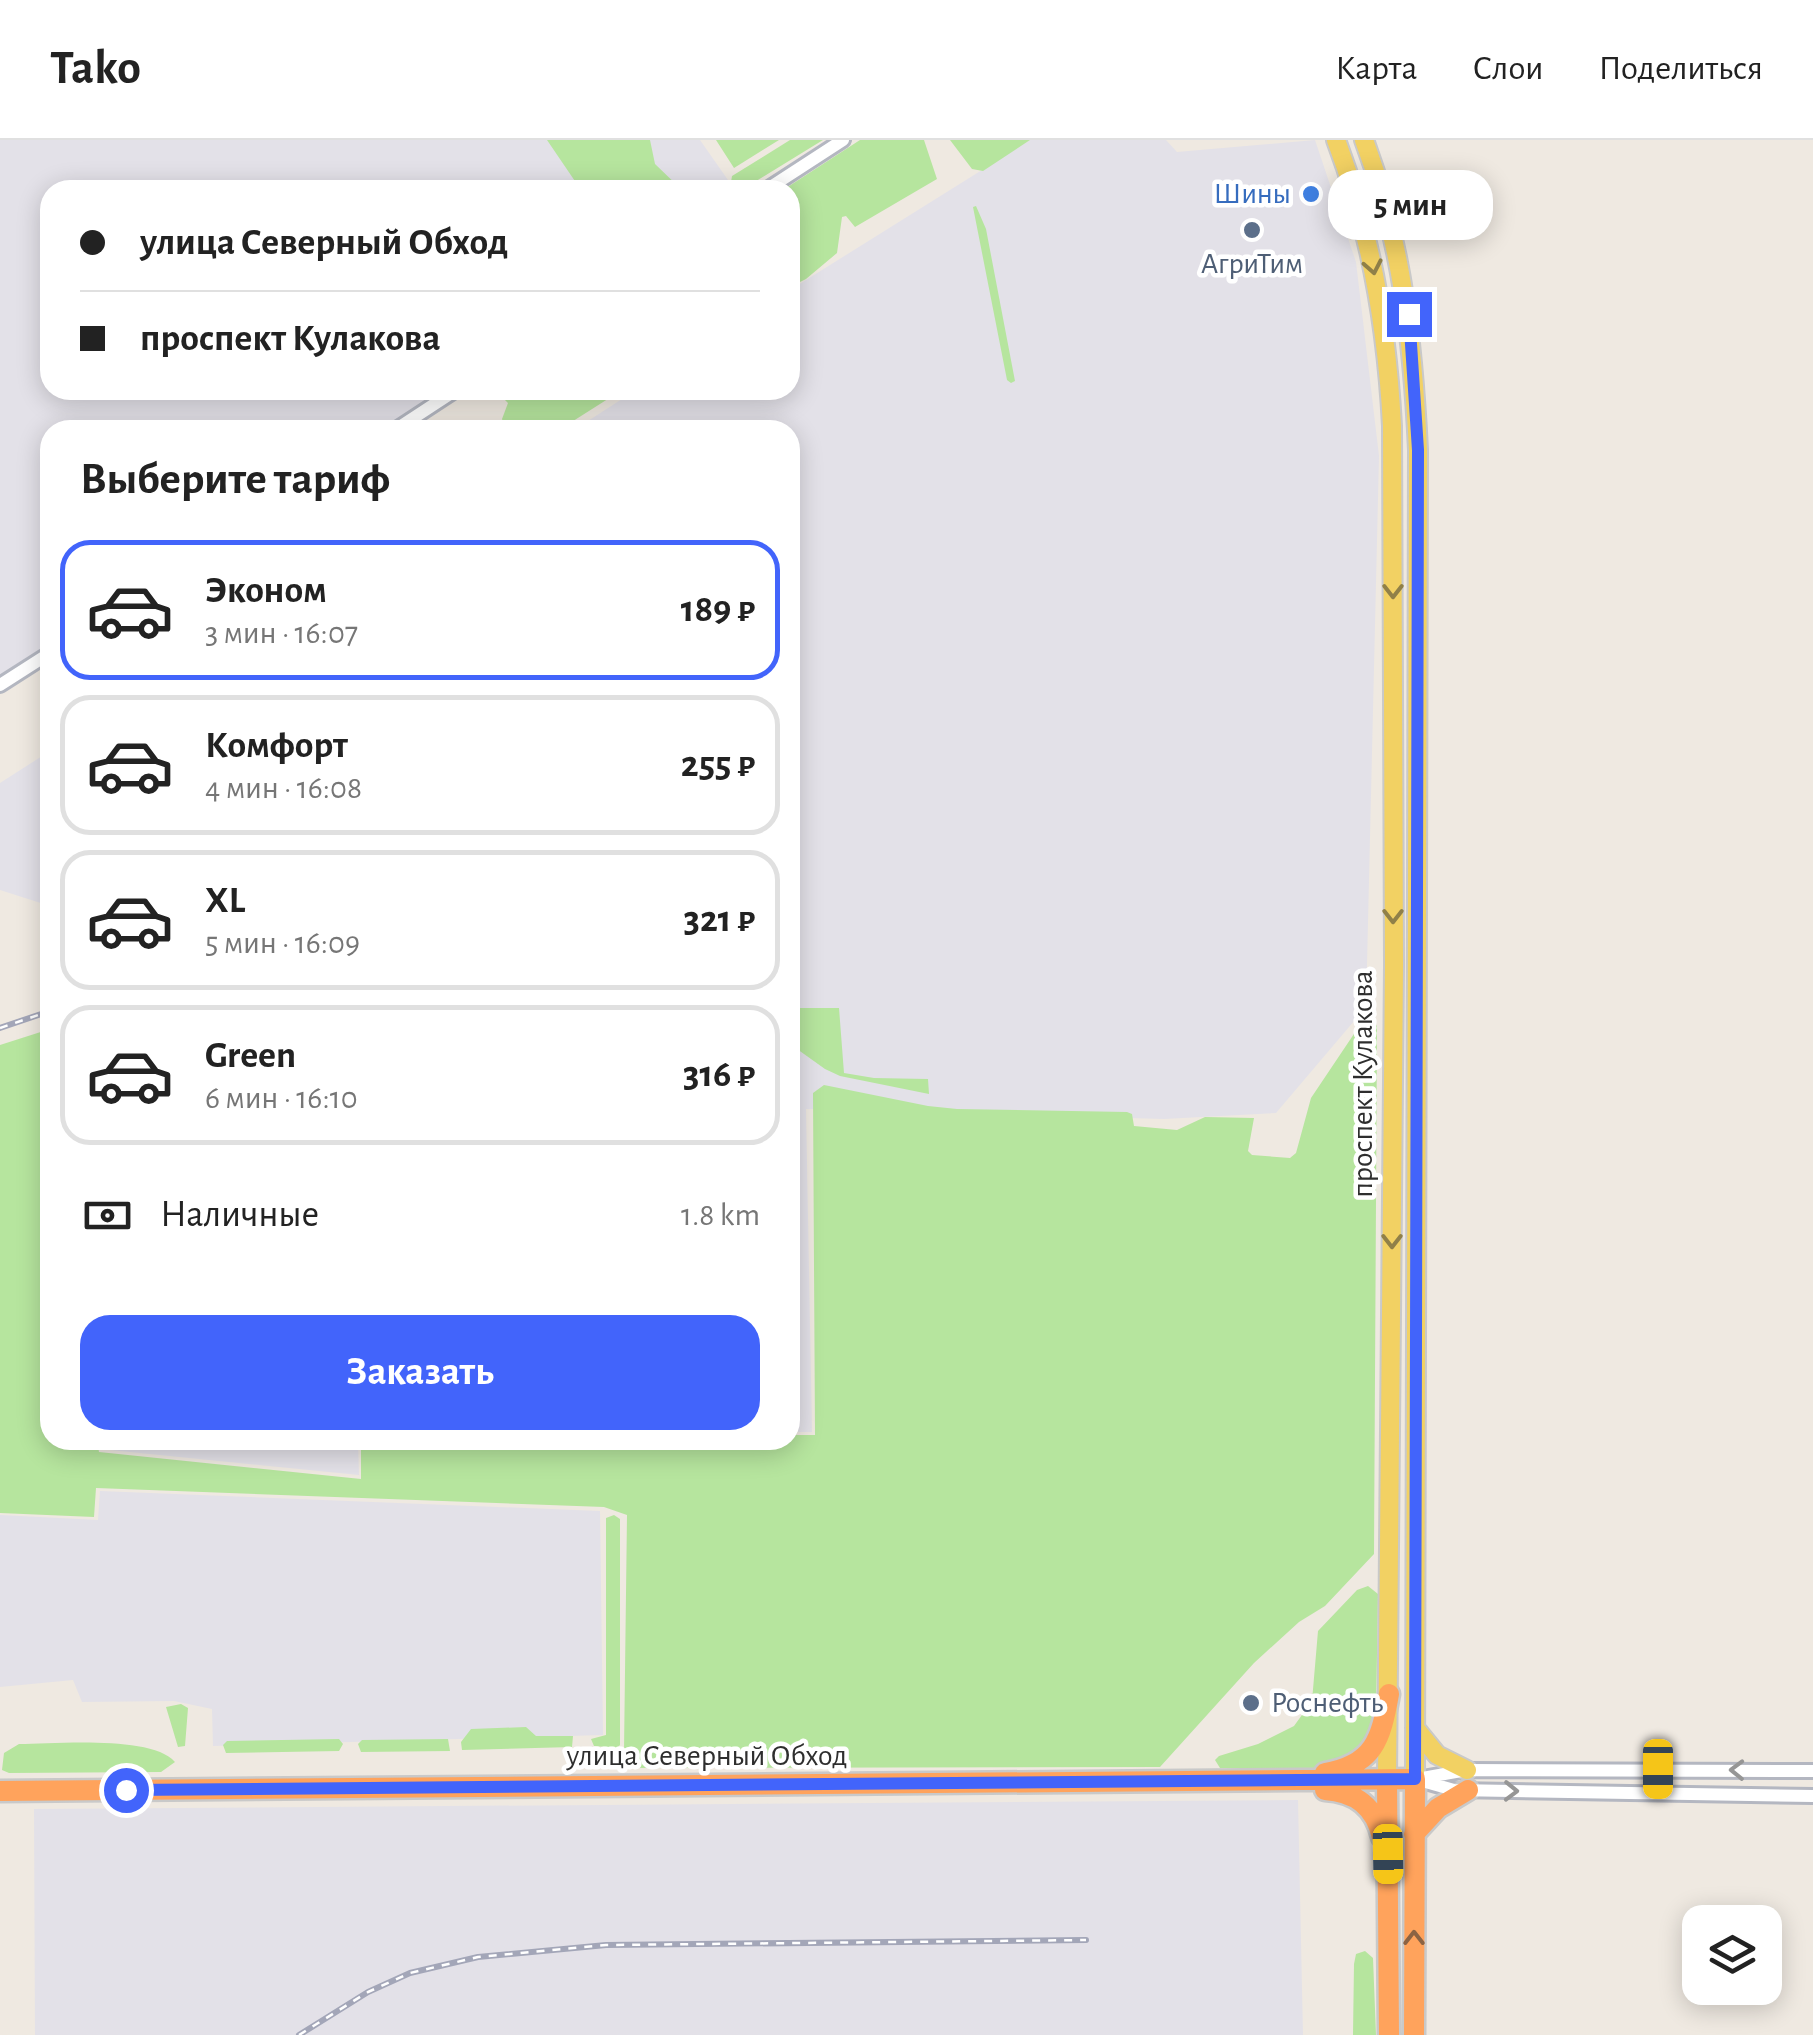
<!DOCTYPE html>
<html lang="ru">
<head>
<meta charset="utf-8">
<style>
	:root { --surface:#fff; --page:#f6f6f6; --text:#222; --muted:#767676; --line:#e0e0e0; --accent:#4264fb }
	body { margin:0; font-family:"Alegreya Sans",sans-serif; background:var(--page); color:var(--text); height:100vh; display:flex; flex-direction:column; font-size:38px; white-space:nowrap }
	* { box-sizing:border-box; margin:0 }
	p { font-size:32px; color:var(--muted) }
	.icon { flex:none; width:55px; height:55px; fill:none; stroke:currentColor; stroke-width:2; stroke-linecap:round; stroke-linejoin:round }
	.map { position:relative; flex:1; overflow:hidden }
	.sheet { position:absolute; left:40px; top:280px; width:760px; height:1030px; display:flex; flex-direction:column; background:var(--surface); border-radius:30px; box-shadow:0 5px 25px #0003 }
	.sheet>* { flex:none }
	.hud { position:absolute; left:40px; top:40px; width:760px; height:220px; border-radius:30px; box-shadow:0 5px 25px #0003; display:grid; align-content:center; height:220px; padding:0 40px; background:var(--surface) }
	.controls { position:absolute; left:1682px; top:1765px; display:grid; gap:20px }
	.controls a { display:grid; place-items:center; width:100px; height:100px; border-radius:20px; background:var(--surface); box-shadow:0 5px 25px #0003; font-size:50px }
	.end { position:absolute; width:45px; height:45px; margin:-22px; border:12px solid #4264fb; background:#fff; box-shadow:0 0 0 5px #fff }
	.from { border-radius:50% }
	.bubble { position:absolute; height:70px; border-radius:30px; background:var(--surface); box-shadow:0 5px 25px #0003; font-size:32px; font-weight:700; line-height:70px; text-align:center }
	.car { position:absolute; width:30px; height:60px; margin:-30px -15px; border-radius:12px; box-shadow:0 0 8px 2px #0007; background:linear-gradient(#f5c518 24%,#345 0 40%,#f5c518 0 76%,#345 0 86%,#f5c518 0) }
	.hud b { display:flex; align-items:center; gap:35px; height:95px; font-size:38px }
	.hud b+b { border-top:2px solid var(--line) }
	.hud i { width:25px; height:25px; background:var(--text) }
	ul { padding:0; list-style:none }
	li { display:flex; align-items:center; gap:30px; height:140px; margin:0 20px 15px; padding:0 20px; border:5px solid var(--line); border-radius:30px }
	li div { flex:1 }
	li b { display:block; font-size:38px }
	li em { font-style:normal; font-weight:700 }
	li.active { border-color:var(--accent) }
	li>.icon { width:90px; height:90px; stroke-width:1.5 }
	h2 { padding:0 40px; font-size:45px; line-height:120px }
	.pay { display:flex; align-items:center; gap:25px; height:110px; padding:0 40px; font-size:38px }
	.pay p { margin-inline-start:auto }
	.button { display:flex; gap:20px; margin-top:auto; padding:20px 40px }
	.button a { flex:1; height:115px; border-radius:30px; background:var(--accent); color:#fff; font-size:40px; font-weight:700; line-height:115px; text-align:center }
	header { display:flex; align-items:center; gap:60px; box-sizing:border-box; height:140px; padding:0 50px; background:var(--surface); border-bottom:2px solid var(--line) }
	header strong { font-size:48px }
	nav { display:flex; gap:55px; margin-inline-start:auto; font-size:35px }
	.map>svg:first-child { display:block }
</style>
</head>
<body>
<header>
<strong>Tako</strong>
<nav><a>Карта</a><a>Слои</a><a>Поделиться</a></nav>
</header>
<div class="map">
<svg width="1813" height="1895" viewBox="0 0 1813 1895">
	<rect width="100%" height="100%" fill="#efe9e1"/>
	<path fill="#e3e1e8" d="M0,0H700L735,50H50V250H443L381,290H50V505L0,537Z
		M1030,0H1166L1177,12L1315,0L1356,122L1379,316L1366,867L1276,973L1164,979L806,969L812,1292H790V290H574L636,250H790V150Z
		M50,611V766L0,750V643Z
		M100,1300H358L359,1335L100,1309Z
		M100,1351L600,1371L603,1595L213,1606L212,1569L174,1561L82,1562L73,1540L0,1547V1375L98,1380Z
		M1298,1660L1303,1895H35L34,1669Z"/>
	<path fill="#b6e59e" d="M547,0H650L655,24L682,50H581Z
		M716,0H779L734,28Z
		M790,0H823L748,46L740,47L731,42L732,36Z
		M860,0H924L937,39L855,87L846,76L842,77L837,113L806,139L790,147V50H783Z
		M950,0H1030L983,31L972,29Z
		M976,66L986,89L1015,241L1011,243L1007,240L973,67Z
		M495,250H622L559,290H506L502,279L508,263Z
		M790,868H839L844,933L874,938L928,939L929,954L840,936L825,929L790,904Z
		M1366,876L1377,886L1374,1414L1325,1466L1299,1482L1254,1523L1160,1627L606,1628L595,1612L624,1611L627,1375L604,1367L96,1348L94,1377L0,1373V905L50,889V1300H97L99,1312L361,1339V1300H790V1295H815L813,953L824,945L928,966L957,969L1127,972L1132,974L1134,986L1177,990L1205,977L1254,978L1248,1011L1252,1015L1290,1018L1296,1013L1311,958Z
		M614,1375L620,1379V1605L617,1608L594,1606L591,1599L606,1595V1378Z
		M1368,1446L1378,1454L1376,1573L1368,1599L1356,1616L1317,1628H1220L1215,1620L1219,1616L1258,1604L1294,1586L1312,1561L1318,1491L1357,1450Z
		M181,1564L188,1568L185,1606L178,1607L166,1567Z
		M526,1587L536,1596H573L572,1607L462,1610L461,1602L471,1589Z
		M339,1599L343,1604L339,1611L226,1613L223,1605L227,1601Z
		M448,1599L450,1611L361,1612L358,1604L362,1600Z
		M19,1604C55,1604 152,1595 175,1622L161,1632L9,1633L2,1630L4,1613Z
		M1365,1811L1373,1818L1376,1895H1353L1354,1824L1356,1814Z"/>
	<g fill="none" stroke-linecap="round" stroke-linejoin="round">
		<defs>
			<path id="minor" d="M766,50L843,0
				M395,290L456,250
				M0,545L50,513
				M1415,1639L1454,1650L1813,1656
				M1417,1639L1467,1630L1813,1631"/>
			<path id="major" d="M1336,0C1371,92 1387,188 1392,286L1394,825L1387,1640
				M1364,0C1402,101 1413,204 1418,310L1415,1639
				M1415,1588L1437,1615L1467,1630"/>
			<path id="highway" d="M1325,1633C1374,1625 1381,1599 1389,1554
				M1387,1640L1389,1895
				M1325,1650C1356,1652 1375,1667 1382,1697
				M0,1651L1415,1639L1414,1895
				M1414,1694L1438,1668L1468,1650"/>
		</defs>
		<use href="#minor" stroke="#b4b7c1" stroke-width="18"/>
		<use href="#major" stroke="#c9c9c9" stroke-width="22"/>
		<use href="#highway" stroke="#c9c9c9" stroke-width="25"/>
		<use href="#minor" stroke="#fff" stroke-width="12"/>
		<use href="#major" stroke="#f2d163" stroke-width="18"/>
		<use href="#highway" stroke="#ffa35c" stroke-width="20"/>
		<defs>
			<path id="rail" d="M0,888L50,871
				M299,1895L368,1852L410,1833L478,1817L606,1805L1086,1800"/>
		</defs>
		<use href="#rail" stroke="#a3a6b8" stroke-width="6"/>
		<use href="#rail" stroke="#fff" stroke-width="2.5" stroke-dasharray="8" stroke-linecap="butt"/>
	</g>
	<defs><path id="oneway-chevron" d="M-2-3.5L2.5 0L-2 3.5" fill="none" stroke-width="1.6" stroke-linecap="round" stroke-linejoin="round" transform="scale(2.5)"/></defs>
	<g stroke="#908048">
		<use href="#oneway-chevron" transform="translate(1373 127) rotate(79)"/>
		<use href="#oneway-chevron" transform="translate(1393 451) rotate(90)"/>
		<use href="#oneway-chevron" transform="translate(1393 776) rotate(90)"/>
		<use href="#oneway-chevron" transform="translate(1392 1101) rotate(90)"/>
	</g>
	<g stroke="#969696">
		<use href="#oneway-chevron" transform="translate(1737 1630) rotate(-179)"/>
		<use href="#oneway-chevron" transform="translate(1511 1651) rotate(1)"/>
	</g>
	<use stroke="#8c6343" href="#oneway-chevron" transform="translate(1414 1798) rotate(-90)"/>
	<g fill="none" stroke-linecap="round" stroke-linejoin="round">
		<path stroke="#4264fb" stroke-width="12" d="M126,1650L1415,1639L1418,310L1409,174"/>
	</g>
	<circle fill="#3f7fe0" stroke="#fff" stroke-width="4" cx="1311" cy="54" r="10"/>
	<g fill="#5c6f8a" stroke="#fff" stroke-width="4">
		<circle cx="1252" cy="90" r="10"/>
		<circle cx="1251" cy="1563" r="10"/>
	</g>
	<g text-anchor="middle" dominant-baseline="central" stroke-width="9" stroke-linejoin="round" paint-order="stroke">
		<g font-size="30" fill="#366cbe" stroke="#fff" text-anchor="end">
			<text x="1291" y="54">Шины</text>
		</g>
		<g font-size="30" fill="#4e5e75" stroke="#fff">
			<text x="1252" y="124">АгриТим</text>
			<text x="1271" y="1563" text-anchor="start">Роснефть</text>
		</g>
		<g font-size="30" fill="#2e2e2e" stroke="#fff">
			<text transform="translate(1363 944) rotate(-90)">проспект Кулакова</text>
			<text x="707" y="1616">улица Северный Обход</text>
		</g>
	</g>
</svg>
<div class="controls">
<a><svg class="icon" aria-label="layers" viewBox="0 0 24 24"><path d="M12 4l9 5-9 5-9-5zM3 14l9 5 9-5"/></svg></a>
</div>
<i class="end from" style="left:126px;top:1650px"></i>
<i class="end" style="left:1409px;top:174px"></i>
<div class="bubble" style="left:1328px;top:30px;width:165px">5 мин</div>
<i class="car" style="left:1658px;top:1629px;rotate:180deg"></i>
<i class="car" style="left:1388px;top:1714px;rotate:179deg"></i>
<div class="hud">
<b><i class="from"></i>улица Северный Обход</b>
<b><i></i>проспект Кулакова</b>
</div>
<section class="sheet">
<h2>Выберите тариф</h2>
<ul>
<li class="active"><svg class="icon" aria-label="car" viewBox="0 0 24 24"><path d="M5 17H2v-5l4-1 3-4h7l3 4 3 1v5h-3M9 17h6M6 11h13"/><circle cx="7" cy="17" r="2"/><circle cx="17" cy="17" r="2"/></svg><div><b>Эконом</b><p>3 мин · 16:07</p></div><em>189 ₽</em></li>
<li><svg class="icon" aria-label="car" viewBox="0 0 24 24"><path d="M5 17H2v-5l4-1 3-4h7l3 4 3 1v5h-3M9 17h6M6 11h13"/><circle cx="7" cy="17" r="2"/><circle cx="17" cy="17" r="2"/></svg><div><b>Комфорт</b><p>4 мин · 16:08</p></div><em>255 ₽</em></li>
<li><svg class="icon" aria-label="car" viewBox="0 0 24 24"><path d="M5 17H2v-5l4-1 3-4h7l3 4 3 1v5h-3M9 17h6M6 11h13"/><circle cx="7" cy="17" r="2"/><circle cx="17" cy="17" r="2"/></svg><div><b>XL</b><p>5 мин · 16:09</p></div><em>321 ₽</em></li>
<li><svg class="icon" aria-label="car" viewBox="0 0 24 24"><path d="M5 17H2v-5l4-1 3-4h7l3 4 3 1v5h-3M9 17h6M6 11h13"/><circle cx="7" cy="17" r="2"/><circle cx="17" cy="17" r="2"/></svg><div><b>Green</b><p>6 мин · 16:10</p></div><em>316 ₽</em></li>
</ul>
<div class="pay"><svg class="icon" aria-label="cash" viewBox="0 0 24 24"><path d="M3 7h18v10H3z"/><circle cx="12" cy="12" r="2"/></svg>Наличные<p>1.8 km</p></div>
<div class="button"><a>Заказать</a></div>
</section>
</div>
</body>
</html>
